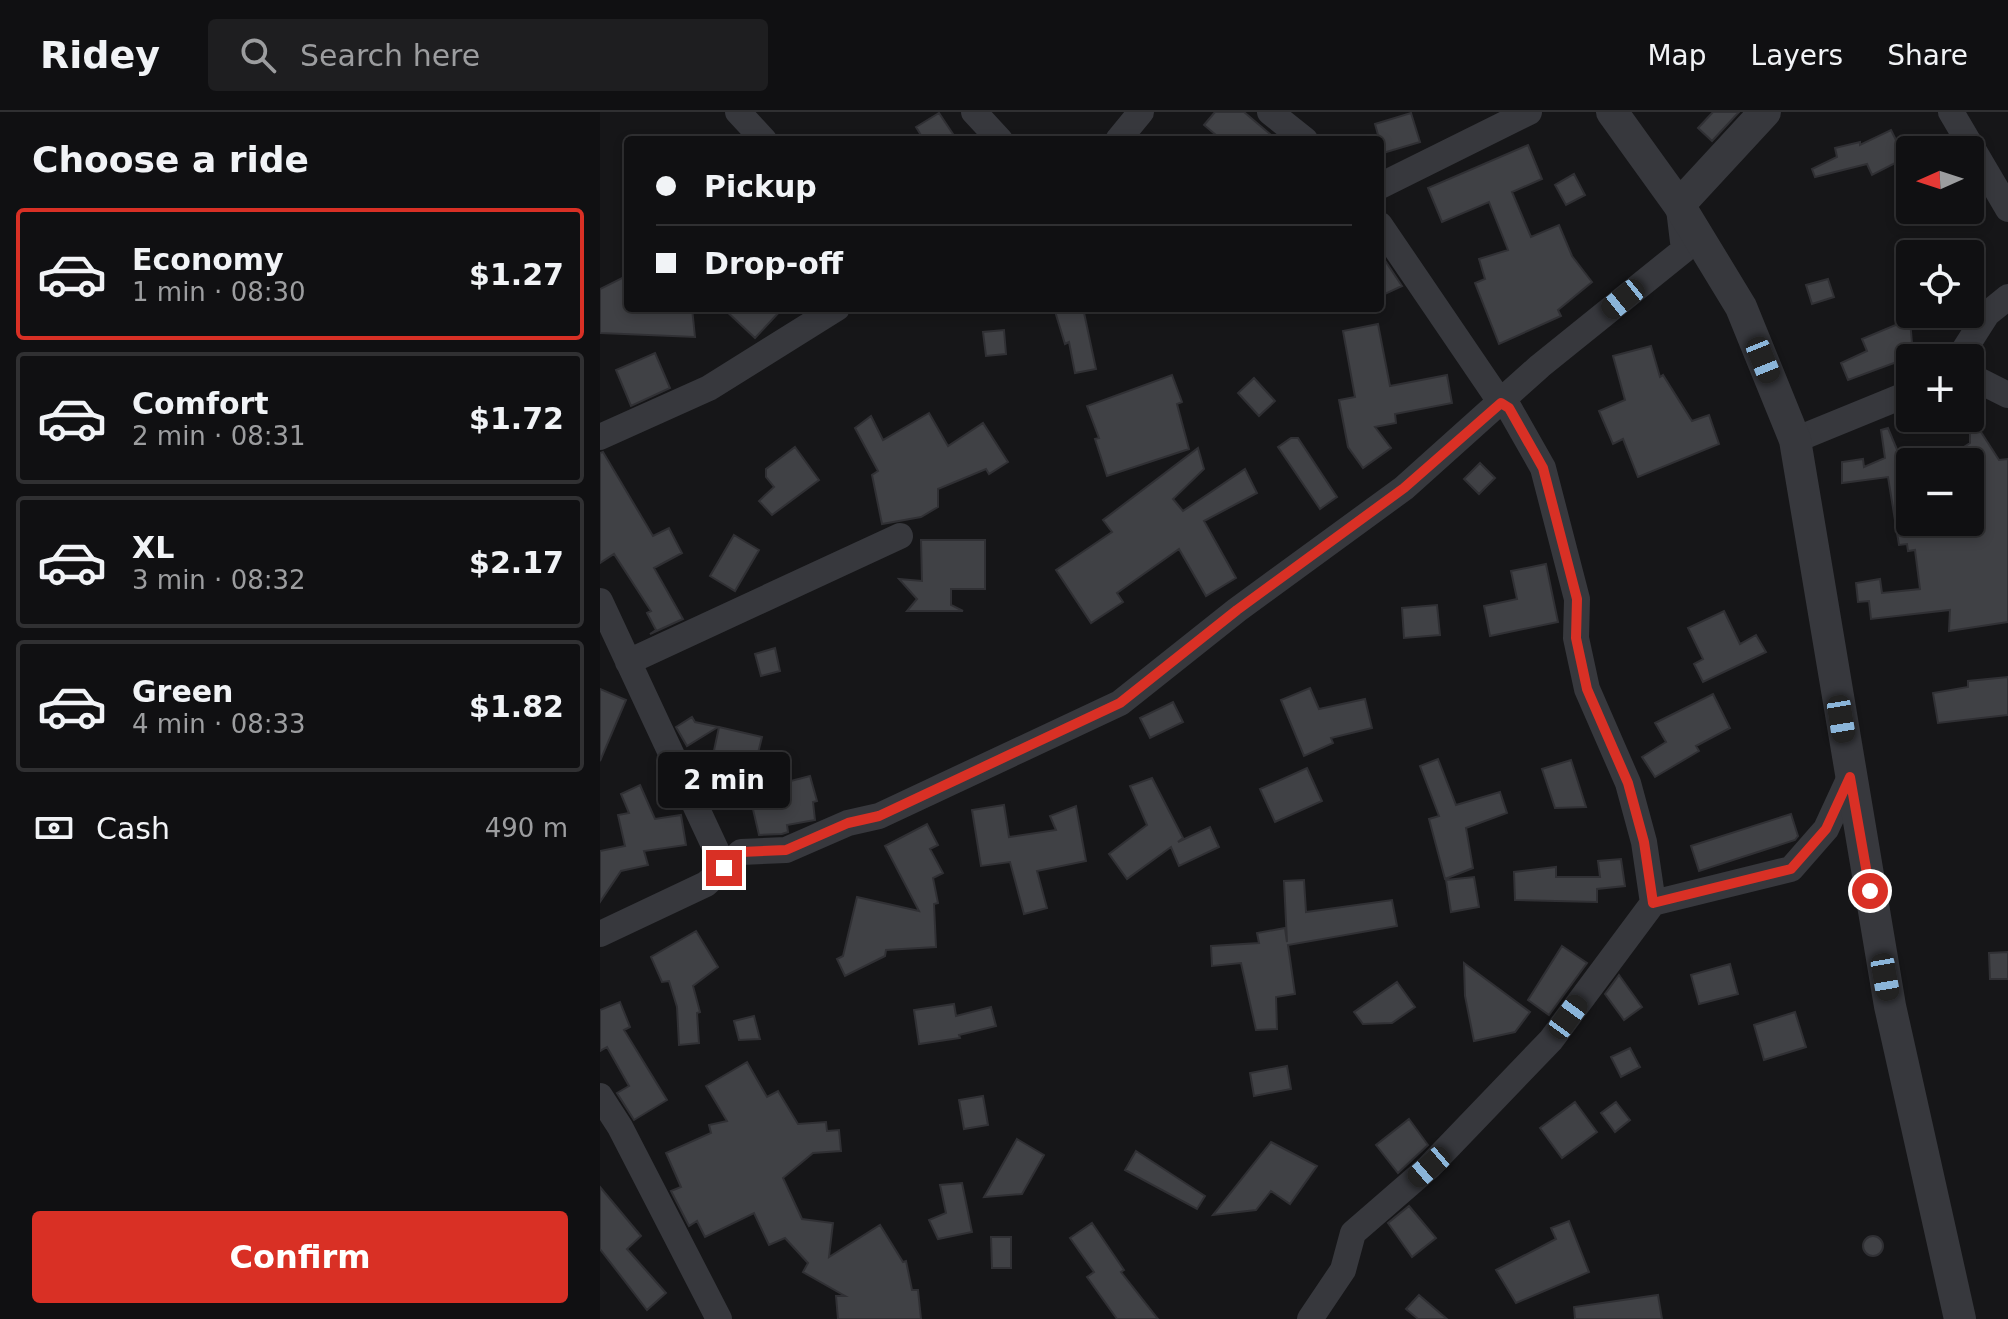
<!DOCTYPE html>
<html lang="en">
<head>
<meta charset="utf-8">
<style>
	:root { --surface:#101012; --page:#1e1e20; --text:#f1f3f6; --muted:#9c9d9f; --line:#303032; --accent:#d93025 }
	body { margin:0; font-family:"DejaVu Sans",sans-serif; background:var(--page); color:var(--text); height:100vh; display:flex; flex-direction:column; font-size:30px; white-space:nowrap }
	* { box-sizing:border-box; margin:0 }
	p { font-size:26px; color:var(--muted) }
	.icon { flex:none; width:44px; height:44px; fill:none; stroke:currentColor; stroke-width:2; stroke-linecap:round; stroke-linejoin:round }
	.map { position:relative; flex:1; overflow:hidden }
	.details { display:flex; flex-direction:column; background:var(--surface); width:600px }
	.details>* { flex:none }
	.banner { position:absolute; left:24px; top:24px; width:760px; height:176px; border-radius:8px; box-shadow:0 4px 12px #0003,0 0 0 2px var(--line); display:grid; align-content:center; height:176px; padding:0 32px; background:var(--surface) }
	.needle { width:52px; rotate:267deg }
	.controls { position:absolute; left:1296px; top:24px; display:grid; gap:16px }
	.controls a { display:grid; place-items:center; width:88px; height:88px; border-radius:8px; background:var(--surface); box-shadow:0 4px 12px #0003,0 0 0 2px var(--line); font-size:40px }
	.end { position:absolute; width:36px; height:36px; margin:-18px; border:10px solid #d93025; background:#fff; box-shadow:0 0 0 4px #fff }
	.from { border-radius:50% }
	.bubble { position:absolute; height:56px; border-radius:8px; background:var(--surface); box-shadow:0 4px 12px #0003,0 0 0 2px var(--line); font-size:26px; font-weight:700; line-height:56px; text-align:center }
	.car { position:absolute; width:24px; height:48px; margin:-24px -12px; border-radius:10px; box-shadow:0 0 6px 2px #0007; background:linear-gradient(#222 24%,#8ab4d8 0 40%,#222 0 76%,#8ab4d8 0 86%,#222 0) }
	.banner b { display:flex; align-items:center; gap:28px; height:76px; font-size:30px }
	.banner b+b { border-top:2px solid var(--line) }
	.banner i { width:20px; height:20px; background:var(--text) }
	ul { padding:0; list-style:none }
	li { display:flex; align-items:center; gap:24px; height:132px; margin:0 16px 12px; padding:0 16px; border:4px solid var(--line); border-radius:8px }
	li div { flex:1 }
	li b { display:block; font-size:30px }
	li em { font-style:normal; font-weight:700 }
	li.current { border-color:var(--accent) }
	li>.icon { width:72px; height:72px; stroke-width:1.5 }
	h2 { padding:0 32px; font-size:36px; line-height:96px }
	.pay { display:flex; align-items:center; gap:20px; height:88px; padding:0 32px; font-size:30px }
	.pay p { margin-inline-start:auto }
	.action { display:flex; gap:16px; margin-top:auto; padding:16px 32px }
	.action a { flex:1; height:92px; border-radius:8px; background:var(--accent); color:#fff; font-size:32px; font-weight:700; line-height:92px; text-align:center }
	header { display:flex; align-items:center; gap:48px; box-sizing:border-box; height:112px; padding:0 40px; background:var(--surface); border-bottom:2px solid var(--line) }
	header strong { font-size:38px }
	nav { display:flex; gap:44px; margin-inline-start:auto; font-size:28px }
	.search { width:560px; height:72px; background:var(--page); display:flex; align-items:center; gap:20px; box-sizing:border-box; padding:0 28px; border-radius:8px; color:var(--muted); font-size:30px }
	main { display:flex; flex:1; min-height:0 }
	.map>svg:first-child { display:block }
</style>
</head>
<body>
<header>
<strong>Ridey</strong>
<div class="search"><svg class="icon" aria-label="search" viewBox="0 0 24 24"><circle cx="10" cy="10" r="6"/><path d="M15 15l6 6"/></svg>Search here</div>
<nav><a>Map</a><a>Layers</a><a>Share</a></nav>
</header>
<main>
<section class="details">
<h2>Choose a ride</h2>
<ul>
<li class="current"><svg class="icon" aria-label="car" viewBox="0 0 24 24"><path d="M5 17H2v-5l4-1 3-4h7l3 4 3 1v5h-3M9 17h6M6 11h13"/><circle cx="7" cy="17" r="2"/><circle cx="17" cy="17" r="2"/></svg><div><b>Economy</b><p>1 min · 08:30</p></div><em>$1.27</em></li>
<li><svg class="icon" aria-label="car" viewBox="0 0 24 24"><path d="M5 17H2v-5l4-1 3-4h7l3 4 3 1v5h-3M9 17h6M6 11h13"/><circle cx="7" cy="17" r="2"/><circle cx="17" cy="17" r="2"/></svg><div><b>Comfort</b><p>2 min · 08:31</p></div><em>$1.72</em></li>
<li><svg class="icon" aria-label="car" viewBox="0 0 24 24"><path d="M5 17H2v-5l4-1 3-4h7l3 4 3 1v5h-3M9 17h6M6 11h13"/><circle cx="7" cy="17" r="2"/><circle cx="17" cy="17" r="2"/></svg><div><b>XL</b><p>3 min · 08:32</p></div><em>$2.17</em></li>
<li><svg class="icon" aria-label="car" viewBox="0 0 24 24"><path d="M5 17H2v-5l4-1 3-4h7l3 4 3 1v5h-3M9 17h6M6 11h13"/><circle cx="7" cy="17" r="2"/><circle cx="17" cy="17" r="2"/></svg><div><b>Green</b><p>4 min · 08:33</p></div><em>$1.82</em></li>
</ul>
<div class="pay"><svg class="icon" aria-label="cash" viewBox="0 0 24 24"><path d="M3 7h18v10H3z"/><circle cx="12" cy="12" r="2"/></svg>Cash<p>490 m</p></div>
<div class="action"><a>Confirm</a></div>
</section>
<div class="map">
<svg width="1408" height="1207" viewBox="0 0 1408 1207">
	<rect width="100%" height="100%" fill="#161618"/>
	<path fill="#404145" stroke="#303034" stroke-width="2" d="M615,0H644L677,28H622L604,13Z
		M1113,0H1139L1112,29L1098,16Z
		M339,1L357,28H324L316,15Z
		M811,1L820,30L783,41L775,12Z
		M1291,18L1305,46L1272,63L1267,52L1215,65L1212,57L1237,45L1235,36L1260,30V33Z
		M928,33L942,67L912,80L931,125L959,113L972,144L992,170L958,198L961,204L899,232L875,171L885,167L879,147L908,138L889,90L842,110L828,76Z
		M974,62L985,83L966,93L955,73Z
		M780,141L802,174L785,182L780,169Z
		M28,163V196H92L95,225L0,221V177Z
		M1228,167L1234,185L1212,192L1206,173Z
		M123,196H183L155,226Z
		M454,196H483L496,257L475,261L469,230L465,232Z
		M1310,207L1313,244L1248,268L1241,251L1267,239L1262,227Z
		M778,212L790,274L847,263L852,291L795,302L796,311L775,315L791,336L763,356L748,335L739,288L755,285L743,219Z
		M404,218L406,242L386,244L383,220Z
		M1051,234L1060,265L1063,263L1092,309L1109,303L1119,332L1038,365L1023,327L1013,332L999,299L1025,288L1013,244Z
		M55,241L70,276L31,294L16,258Z
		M572,263L582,290L577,292L589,337L507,364L495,327L499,326L487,294Z
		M654,266L675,289L659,304L638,281Z
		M329,301L348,334L383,311L408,350L389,362L386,357L338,377V395L321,405L282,412L272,363L278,359L255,316L271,304L283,328Z
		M1370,303L1399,348L1408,347V510L1349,519L1350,498L1271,507L1269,489L1258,490L1256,471L1280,467L1282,481L1320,477L1315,438L1308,439L1307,432L1299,433L1288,365L1242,371V350L1263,347L1264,355L1285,346L1281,318L1288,316L1310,369V410H1370V350H1341L1370,331Z
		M691,326H698L737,385L720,397L678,335Z
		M195,335L219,368L172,403L159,389L174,375L166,365V357Z
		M598,336L604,357L573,387L583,399L645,357L657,381L604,409L636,466L606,484L579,437L517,481L523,490L491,511L456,458L512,420L503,408Z
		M3,340L53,424L69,416L82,441L54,456L83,507L50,522L56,518L47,501L51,499L14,442L0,451V341Z
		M880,351L895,366L879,382L864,367Z
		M134,423L159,438L135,479L110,464Z
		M321,428H385V477H351V493L363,499H307L317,487L299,467L322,469Z
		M946,452L958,510L890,524L884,494L917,487L911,459Z
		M837,493L840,523L804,526L802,496Z
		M1124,499L1140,532L1156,523L1166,540L1103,570L1094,552L1103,547L1088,516Z
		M175,536L180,559L161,564L155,542Z
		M1408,565V603L1338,611L1333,581L1368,575V569Z
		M710,576L719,597L765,587L772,616L731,626L733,631L704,644L681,588Z
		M0,577L26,588L0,649Z
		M1113,582L1130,616L1096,634L1099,639L1055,665L1042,645L1066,630L1055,611Z
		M573,590L583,610L550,626L540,606Z
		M92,605L95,610L118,615L87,634L76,615Z
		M119,615L162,625L154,657L112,648Z
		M838,647L856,693L900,680L907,701L866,716L873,756L845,767L829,707L839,704L820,654Z
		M971,648L986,695L955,696L942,657Z
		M707,656L722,689L675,710L660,677Z
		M210,664L217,689L213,690L215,708L187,713L188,720L182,722L159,723L149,680Z
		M552,666L583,726L578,730L610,715L619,735L579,754L571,735L527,767L509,742L547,713L530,674Z
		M40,673L55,707L81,703L86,733L44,739L48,753L21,759L0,790V739L25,734L18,703L29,701L21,682Z
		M404,693L409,725L456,718L450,704L476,694L486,749L437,759L447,796L424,802L410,750L381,754L372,698Z
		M1191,702L1198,724L1195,728L1099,759L1091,734Z
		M327,712L338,733L330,737L343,761L333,766L338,791L334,792L336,835L286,838L285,844L245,864L237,847L243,844L257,785L319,799L285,734Z
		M1021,747L1025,774L997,777V790L915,788L914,760L956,755V765H1000L998,749Z
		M874,765L879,795L851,800L846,768Z
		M704,768L706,800L792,788L797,814L688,833L695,882L676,885L677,917L656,918L641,851L612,854L611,834L659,831L657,821L685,816L687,830L684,769Z
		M96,819L118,855L93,874L100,900L97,901L99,931L79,933L77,895L69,869L62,870L51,845Z
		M962,834L987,851L949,903L928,888Z
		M1408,840V867H1390L1389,841Z
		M864,851L930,900L915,920L874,929L865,884Z
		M1130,852L1138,882L1099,892L1091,863Z
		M1019,863L1042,895L1024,908L1005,882Z
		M797,870L815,895L792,911L763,912L754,900Z
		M20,890L30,915L24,918L67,988L34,1008L17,981L29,974L7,935L0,939V898Z
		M354,892L356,904L391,895L396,914L359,923L360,926L319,932L314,898Z
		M1195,900L1206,935L1164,948L1154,913Z
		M154,904L160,927L139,928L134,909Z
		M1030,936L1040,955L1021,965L1011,945Z
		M147,950L167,985L178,979L198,1012L226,1010L227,1019L239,1018L241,1039L213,1041L183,1066L202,1107L233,1111L229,1145L280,1113L303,1150L306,1149L312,1178H318L321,1207H238L236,1184H245L203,1160L208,1151L185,1126L169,1133L154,1101L105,1125L97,1109L89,1114L71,1079L81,1075L66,1041L111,1021L109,1013L127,1009L106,974Z
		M687,954L691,977L654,984L650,961Z
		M383,984L388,1013L364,1017L359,988Z
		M975,990L997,1020L962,1046L940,1016Z
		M1016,990L1030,1008L1015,1020L1001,1001Z
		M809,1007L828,1033L798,1061L776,1033Z
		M417,1027L444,1043L422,1082L384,1085Z
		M671,1030L717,1054L690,1092L671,1079L656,1098L613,1103Z
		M536,1039L605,1084L597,1097L525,1058Z
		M362,1071L372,1120L338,1127L329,1108L346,1101L340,1073Z
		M0,1075L41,1124L27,1137L66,1181L47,1198L0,1137Z
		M809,1094L836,1126L812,1145L788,1111Z
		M969,1109L989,1160L916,1191L896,1158L956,1127L951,1116Z
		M492,1111L524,1158L521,1160L558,1207H517L487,1165L494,1160L470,1126Z
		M1263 1134a10 10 0 1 1 20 0a10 10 0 1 1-20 0Z
		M391,1125H411V1156H392Z
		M819,1183L847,1207H818L806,1197Z
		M1058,1183L1062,1207H975L974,1195Z"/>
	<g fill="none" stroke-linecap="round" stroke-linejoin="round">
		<path stroke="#37383d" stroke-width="26" d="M138,0L164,28
			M374,0L400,28
			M670,0L705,28
			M1351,0L1408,97
			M518,28L541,0
			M780,74L929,0
			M780,113L901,291L909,296L943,356L977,487L976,526L987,577L1028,671L1044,730L1053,791
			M1359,246L1387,202L1408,185
			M1370,264L1408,283
			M0,325L109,276L237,196
			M1195,328L1310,281
			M0,489L118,742
			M28,550L300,424
			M0,822L106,772L141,740L186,738L248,711L279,704L520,591L637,498L804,376L940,254L1084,138L1079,97
			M0,984L20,1015L119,1207
			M710,1207L743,1158L753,1121L829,1055L951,928L1053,791L1191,757L1226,717L1250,665"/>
		<path stroke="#37383d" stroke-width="32" d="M1012,0L1079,93L1141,195L1195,328L1290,894L1360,1207
			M1079,93L1165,0"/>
	</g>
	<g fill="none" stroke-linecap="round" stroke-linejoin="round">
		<path stroke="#d93025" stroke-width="10" d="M124,756L141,740L186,738L248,711L279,704L520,591L637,498L804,376L901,291L909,296L943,356L977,487L976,526L987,577L1028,671L1044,730L1053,791L1191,757L1226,717L1250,665L1270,779"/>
	</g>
</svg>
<div class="controls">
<a><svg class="needle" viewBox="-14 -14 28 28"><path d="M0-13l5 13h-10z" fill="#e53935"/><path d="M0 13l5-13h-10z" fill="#9c9d9f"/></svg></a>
<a><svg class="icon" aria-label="locate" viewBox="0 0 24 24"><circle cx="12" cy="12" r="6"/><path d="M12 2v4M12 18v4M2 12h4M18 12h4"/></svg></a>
<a>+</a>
<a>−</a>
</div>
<i class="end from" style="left:1270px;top:779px"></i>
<i class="end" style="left:124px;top:756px"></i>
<div class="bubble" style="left:58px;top:640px;width:132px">2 min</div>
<i class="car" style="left:1023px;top:187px;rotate:231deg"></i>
<i class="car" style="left:1163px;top:248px;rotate:158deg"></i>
<i class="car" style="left:1241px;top:607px;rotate:171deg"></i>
<i class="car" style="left:1285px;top:865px;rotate:170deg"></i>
<i class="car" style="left:968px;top:905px;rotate:36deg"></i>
<i class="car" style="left:829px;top:1055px;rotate:229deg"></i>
<div class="banner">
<b><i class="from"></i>Pickup</b>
<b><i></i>Drop-off</b>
</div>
</div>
</main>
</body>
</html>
